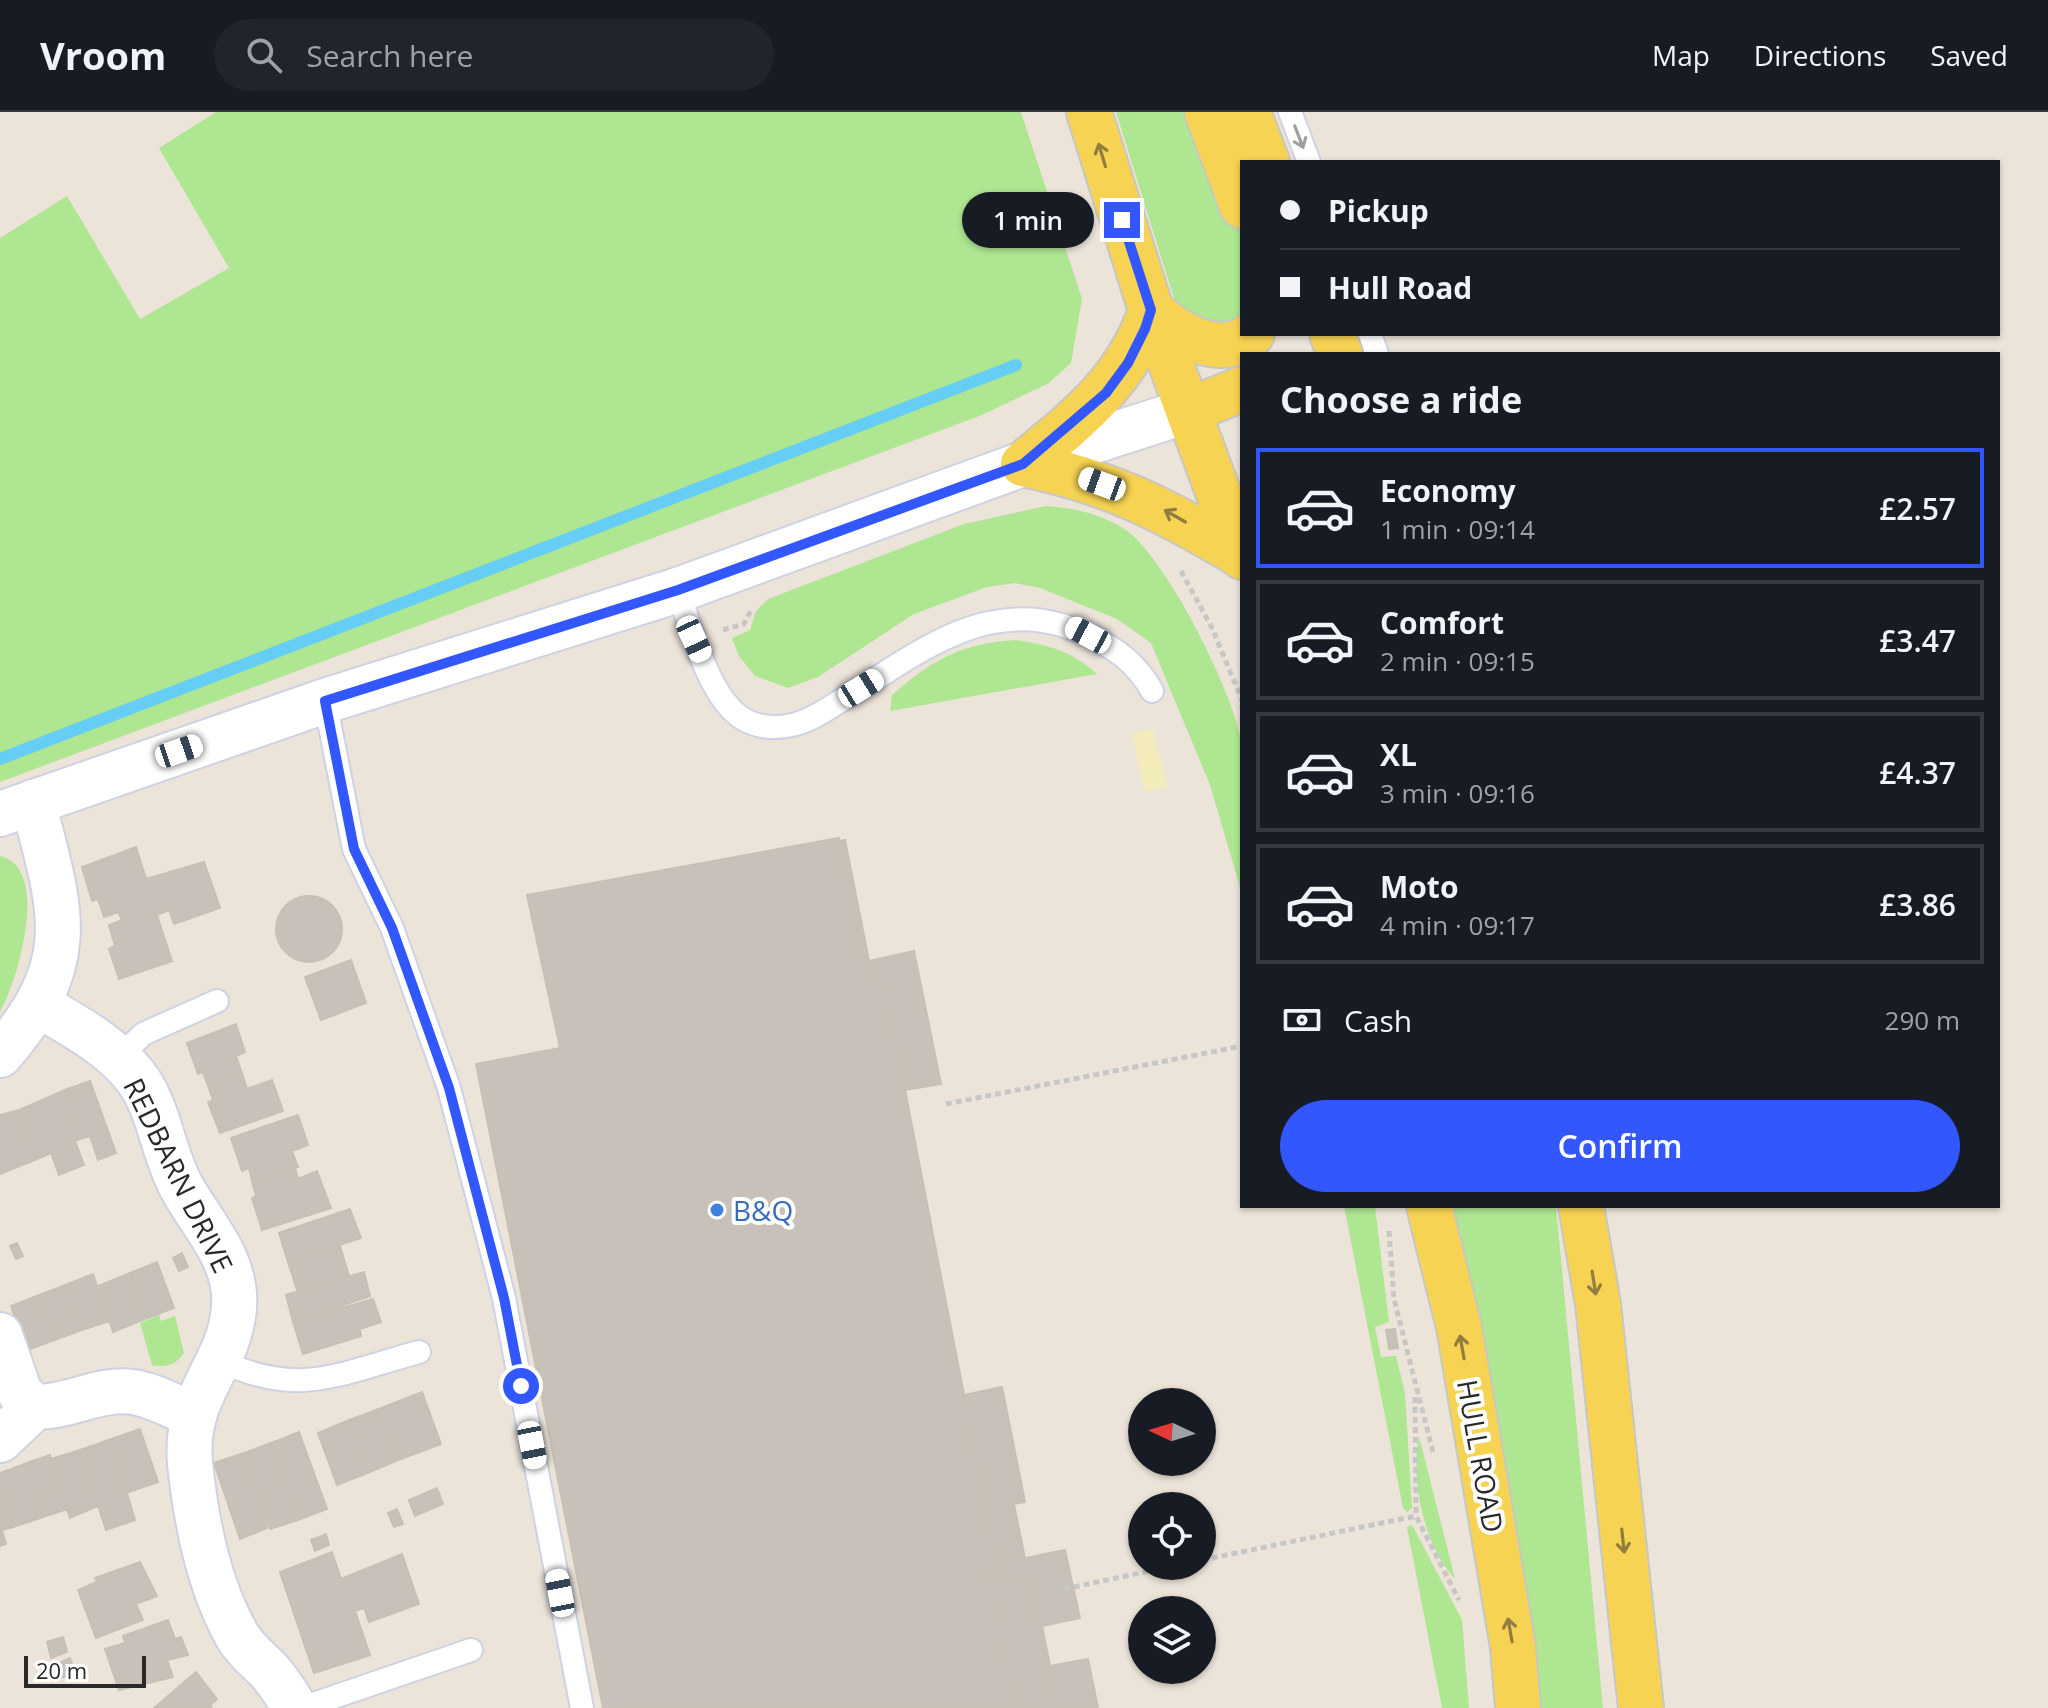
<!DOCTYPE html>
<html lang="en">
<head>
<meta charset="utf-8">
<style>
	:root { --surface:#171b24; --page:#20242c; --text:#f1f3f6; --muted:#9ea1a6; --line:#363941; --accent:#3357ff }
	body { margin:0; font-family:"Open Sans",sans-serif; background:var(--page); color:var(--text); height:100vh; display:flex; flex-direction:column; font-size:30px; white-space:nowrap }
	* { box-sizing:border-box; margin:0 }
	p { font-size:26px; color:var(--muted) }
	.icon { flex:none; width:44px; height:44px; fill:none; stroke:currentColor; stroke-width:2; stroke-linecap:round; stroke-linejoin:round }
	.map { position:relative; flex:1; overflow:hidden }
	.panel { position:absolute; left:1240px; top:240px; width:760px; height:856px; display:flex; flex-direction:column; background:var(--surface); border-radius:0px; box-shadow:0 2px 6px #0004 }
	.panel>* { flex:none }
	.banner { position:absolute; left:1240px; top:48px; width:760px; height:176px; border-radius:0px; box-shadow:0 2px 6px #0004; display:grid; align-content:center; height:176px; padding:0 40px; background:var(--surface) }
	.needle { width:52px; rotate:274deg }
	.tools { position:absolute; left:1128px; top:1276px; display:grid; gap:16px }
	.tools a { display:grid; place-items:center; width:88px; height:88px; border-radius:50%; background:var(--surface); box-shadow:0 2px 6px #0004; font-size:40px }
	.scale { position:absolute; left:24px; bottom:20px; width:122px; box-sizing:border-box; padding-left:8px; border:4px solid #292929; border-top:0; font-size:22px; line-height:28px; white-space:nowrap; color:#292929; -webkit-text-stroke:6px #fff; paint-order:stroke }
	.end { position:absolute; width:36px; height:36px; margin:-18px; border:10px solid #3357ff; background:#fff; box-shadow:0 0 0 4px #fff }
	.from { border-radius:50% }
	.bubble { position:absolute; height:56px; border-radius:28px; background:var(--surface); box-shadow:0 2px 6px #0004; font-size:26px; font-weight:600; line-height:56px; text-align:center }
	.car { position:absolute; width:24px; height:48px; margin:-24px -12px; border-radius:10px; box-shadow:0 0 6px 2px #0007; background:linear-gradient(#fff 24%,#345 0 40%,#fff 0 76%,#345 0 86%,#fff 0) }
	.banner b { display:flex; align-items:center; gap:28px; height:76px; font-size:30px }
	.banner b+b { border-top:2px solid var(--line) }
	.banner i { width:20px; height:20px; background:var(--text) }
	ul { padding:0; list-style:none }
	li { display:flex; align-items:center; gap:24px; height:120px; margin:0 16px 12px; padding:0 24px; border:4px solid var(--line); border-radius:0px }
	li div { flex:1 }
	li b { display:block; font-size:30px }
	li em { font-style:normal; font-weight:600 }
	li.current { border-color:var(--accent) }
	li>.icon { width:72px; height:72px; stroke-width:1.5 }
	h2 { padding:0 40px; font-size:36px; line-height:96px }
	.pay { display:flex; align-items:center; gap:20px; height:88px; padding:0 40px; font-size:30px }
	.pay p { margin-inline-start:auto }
	.action { display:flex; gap:16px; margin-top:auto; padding:16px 40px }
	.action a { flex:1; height:92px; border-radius:48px; background:var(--accent); color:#fff; font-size:32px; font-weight:600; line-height:92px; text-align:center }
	header { display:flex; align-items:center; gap:48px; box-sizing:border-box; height:112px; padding:0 40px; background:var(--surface); border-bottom:2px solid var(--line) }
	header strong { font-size:38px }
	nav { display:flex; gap:44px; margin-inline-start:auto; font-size:28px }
	.search { width:560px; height:72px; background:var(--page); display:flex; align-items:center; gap:20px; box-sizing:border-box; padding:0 28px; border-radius:44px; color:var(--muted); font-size:30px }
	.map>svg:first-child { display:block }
</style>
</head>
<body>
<header>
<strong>Vroom</strong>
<div class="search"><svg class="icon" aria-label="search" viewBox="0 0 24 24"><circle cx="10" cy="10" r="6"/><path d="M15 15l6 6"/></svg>Search here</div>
<nav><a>Map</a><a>Directions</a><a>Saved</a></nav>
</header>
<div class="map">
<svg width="2048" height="1596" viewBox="0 0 2048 1596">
	<rect width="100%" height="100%" fill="#ece4d9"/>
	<path fill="#aee692" d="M216,0H1021L1082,187L1071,251L1049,271L982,303L0,670V126L67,84L140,207L229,156L159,36Z
		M1116,0H1198L1242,118V212L1223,215L1177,196Z
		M1046,394C1074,396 1102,402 1126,418C1166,446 1238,587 1242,636C1246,684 1242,734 1242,782L1210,673L1151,531L1117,507L1040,476L1015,471L987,475L914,502L818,565L788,576L755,564L739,544L732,526L750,518L756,499L768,487L964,412Z
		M1016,528C1049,533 1072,539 1097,562L890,599L892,583C932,548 962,531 1016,528Z
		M0,744C52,756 17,870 0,900Z
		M1344,1094H1375L1389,1210L1375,1215L1381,1245L1396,1244L1405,1281L1412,1396L1407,1400L1403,1396Z
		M1444,1094H1556L1603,1596H1533Z
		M159,1203L161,1209L175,1204L184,1241C175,1253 167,1256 152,1253L140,1211Z
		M1419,1324L1455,1467C1424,1434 1410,1368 1419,1324Z
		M1412,1413L1462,1508L1469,1596H1442L1407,1415Z"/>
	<path fill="#f3ebba" d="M1153,617L1167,675L1145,679L1132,622Z"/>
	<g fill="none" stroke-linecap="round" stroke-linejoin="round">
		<path stroke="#66cdf4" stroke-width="12" d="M0,647L1016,253"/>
	</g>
	<path fill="#c7c1b9" stroke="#c7c0b3" stroke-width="2" d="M839,726L868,872L884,869L1000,1469L1028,1463L1056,1596H603L476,952L560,936L527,783Z
		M845,728L869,849L914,839L941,972L905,978L884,869L868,872L840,729Z
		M136,735L146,767L204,750L220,796L174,812L169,798L157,803L172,849L119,867L109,837L115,834L109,813L122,808L118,800L104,805L98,787L92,789L82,755Z
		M276 817a33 33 0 1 1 66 0a33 33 0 1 1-66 0Z
		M351,848L366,891L321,908L305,865Z
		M236,912L245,940L236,944L242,961L207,971L203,960L198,962L187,931Z
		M242,961L247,977L272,968L283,999L220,1021L208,990L213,988L207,971Z
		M90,969L116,1041L98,1048L90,1024L83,1026L67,977Z
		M67,977L83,1026L75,1029L84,1053L59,1063L51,1041L35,1048L19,998Z
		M19,998L35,1048L0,1062V1003Z
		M298,1003L308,1033L292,1039L298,1055L252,1069L249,1056L242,1059L231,1026Z
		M295,1056L298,1067L317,1059L331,1096L262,1118L252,1086L256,1084L252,1069Z
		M350,1097L361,1126L288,1150L279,1121Z
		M17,1131L23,1144L16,1147L10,1134Z
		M340,1134L349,1164L298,1181L288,1150Z
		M182,1141L188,1155L179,1159L173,1146Z
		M157,1150L174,1196L145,1207L130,1161Z
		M364,1160L370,1184L293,1210L286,1183Z
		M130,1161L145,1207L113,1220L98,1174Z
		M93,1162L109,1209L82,1218L65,1173Z
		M65,1173L82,1218L55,1228L39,1183Z
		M39,1183L55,1228L27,1238L11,1194Z
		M373,1187L381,1210L360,1217L361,1224L303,1242L293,1210Z
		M1395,1217L1398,1236L1389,1237L1386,1218Z
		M1002,1275L1025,1390L1014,1392L1025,1446L996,1452L964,1283Z
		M422,1280L441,1332L396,1349L376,1298Z
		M376,1298L396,1349L370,1360L349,1308Z
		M349,1308L370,1360L337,1373L318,1321Z
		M140,1317L158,1370L129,1380L111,1327Z
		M299,1320L327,1397L298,1408L271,1331Z
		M111,1327L135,1408L106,1418L80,1338Z
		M271,1331L298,1408L270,1417L244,1341Z
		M80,1338L98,1394L70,1406L51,1347Z
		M244,1341L267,1416L240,1427L214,1351Z
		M50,1343L67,1397L43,1405L27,1351Z
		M27,1351L43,1405L13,1415L0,1374V1361Z
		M0,1374L13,1415L2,1418L6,1432L0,1434Z
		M437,1376L443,1392L415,1404L409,1388Z
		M397,1397L403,1412L394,1415L388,1401Z
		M326,1422L329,1433L315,1439L311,1428Z
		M1065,1438L1080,1506L1042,1514L1050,1554L1088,1547L1098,1596H1015L987,1454Z
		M332,1440L341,1467L402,1442L419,1492L369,1510L364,1496L355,1499L370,1543L314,1561L280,1460Z
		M140,1450L157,1484L136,1492L143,1508L96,1526L78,1478L97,1470L95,1466Z
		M168,1508L175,1527L181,1525L188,1543L167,1548L173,1565L119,1578L105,1537L125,1531L123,1524Z
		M63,1525L67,1540L51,1546L47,1530Z
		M70,1546L75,1562L60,1566L55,1553Z
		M196,1560L217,1587L210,1593L212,1596H154Z"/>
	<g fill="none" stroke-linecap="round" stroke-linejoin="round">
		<defs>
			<path id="service" d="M1290,0L1309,50
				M1370,222L1377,242
				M678,478C690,513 706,573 733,599C750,616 775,618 796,612C815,607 833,593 850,583C892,557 936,524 984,512C1023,503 1055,507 1090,524C1118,538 1137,552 1152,579
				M325,589L354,737L392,816L449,976L504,1186L582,1596
				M118,947L143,922L217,889
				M219,1248C299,1287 340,1261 419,1240
				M302,1596L471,1538"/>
			<path id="minor" d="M37,892C71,912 111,933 135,964C160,996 162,1040 182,1076C203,1114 238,1148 234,1196C229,1256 184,1281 190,1351C196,1409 208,1474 238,1525C246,1539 261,1550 271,1561C280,1572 288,1584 295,1596
				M0,943C82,849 61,799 33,690
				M0,1223L20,1281L35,1295C68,1296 100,1275 133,1280C153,1283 174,1295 192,1302
				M0,1328L35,1295"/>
			<path id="tertiary" d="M0,702L325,589L678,478L1023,352L1190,298"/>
			<path id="primary" d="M1089,0L1151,198L1242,445
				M1207,0L1242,94
				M1248,0L1267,50
				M1151,198C1175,221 1221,249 1252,222
				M1332,222L1340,242
				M1190,298L1242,277
				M1023,352C1111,370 1165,398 1242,444
				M1023,352C1078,307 1128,268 1151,198
				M1429,1094L1459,1215L1513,1535L1518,1596
				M1581,1094L1598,1192L1641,1596"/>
		</defs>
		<use href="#service" stroke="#ced2e3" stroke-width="26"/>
		<use href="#minor" stroke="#ced2e3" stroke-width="48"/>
		<use href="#tertiary" stroke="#ced2e3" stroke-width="48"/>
		<use href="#primary" stroke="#c7c7c7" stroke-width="48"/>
		<path stroke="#c7c7c7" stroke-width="5" stroke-dasharray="6 4" stroke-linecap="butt" d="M1181,459L1212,516L1242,588
			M723,518L744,512L751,498
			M946,992L1242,934
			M1389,1119L1394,1187L1434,1344
			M1415,1285L1416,1404
			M1202,1448L1416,1404L1459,1488
			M1064,1477L1174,1454"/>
		<use href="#service" stroke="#fff" stroke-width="22"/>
		<use href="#minor" stroke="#fff" stroke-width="44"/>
		<use href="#tertiary" stroke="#fff" stroke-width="44"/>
		<use href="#primary" stroke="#f7d353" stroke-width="44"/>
	</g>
	<defs><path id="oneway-shaft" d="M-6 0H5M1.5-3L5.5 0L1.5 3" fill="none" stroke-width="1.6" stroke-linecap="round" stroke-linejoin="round" transform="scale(2)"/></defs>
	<use stroke="#9f9f9f" href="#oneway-shaft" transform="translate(1299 25) rotate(69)"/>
	<g stroke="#907e3e">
		<use href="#oneway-shaft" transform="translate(1102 43) rotate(-107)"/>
		<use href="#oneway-shaft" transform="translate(1175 404) rotate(-150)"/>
		<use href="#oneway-shaft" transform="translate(1594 1171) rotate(81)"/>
		<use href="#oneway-shaft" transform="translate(1462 1235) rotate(-100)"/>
		<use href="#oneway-shaft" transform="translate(1623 1429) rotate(84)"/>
		<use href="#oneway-shaft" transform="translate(1510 1518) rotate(-100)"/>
	</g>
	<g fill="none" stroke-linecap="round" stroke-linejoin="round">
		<path stroke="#3357ff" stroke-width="10" d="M521,1274L504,1186L449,976L392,816L354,737L325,589L678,478L1023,352L1106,281L1128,251L1145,217L1151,198L1122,108"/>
	</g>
	<circle fill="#3f7fe0" stroke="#fff" stroke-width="3" cx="717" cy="1098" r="8"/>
	<g text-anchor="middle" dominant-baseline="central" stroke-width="8" stroke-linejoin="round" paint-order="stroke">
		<g font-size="28" fill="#292929" stroke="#fff">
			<text transform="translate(179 1063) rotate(64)">REDBARN DRIVE</text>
			<text transform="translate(1481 1344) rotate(80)">HULL ROAD</text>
		</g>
		<g font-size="28" fill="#366cbe" stroke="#fff" text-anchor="start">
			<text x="733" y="1098">B&amp;Q</text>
		</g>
	</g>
</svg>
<div class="tools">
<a><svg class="needle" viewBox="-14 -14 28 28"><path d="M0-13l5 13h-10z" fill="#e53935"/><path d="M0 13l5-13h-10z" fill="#9ea1a6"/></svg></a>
<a><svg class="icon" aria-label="locate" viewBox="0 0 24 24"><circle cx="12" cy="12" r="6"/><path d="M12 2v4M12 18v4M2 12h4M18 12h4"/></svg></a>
<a><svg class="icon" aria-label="layers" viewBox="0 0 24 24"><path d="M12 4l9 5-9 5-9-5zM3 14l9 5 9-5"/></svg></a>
</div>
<div class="scale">20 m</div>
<i class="end from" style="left:521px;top:1274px"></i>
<i class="end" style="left:1122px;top:108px"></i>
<div class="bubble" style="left:962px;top:80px;width:132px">1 min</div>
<i class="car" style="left:1102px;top:372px;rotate:290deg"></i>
<i class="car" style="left:1088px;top:523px;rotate:298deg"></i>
<i class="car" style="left:694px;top:527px;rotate:155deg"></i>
<i class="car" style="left:861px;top:576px;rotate:58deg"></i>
<i class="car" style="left:179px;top:639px;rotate:71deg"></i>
<i class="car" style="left:532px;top:1333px;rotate:169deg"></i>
<i class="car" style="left:560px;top:1481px;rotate:349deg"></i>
<div class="banner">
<b><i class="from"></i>Pickup</b>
<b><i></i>Hull Road</b>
</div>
<section class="panel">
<h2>Choose a ride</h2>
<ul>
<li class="current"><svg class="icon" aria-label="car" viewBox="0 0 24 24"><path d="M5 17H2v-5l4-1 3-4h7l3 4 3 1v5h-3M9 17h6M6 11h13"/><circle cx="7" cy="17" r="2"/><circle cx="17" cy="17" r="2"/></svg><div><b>Economy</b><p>1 min · 09:14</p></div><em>£2.57</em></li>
<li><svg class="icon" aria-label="car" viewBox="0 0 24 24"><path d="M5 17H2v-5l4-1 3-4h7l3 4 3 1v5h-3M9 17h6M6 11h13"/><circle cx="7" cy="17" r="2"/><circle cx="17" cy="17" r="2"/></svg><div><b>Comfort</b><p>2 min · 09:15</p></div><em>£3.47</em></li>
<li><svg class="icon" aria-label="car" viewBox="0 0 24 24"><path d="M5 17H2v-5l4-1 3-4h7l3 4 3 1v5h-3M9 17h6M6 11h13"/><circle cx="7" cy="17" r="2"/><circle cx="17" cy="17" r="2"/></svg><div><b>XL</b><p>3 min · 09:16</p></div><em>£4.37</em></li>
<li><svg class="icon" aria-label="car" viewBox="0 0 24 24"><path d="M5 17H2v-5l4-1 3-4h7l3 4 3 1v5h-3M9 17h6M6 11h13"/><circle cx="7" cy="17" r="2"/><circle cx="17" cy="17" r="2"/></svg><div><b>Moto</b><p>4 min · 09:17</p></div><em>£3.86</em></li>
</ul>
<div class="pay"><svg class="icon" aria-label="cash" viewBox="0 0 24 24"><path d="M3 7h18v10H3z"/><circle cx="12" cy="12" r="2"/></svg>Cash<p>290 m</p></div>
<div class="action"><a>Confirm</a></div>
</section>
</div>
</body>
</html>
